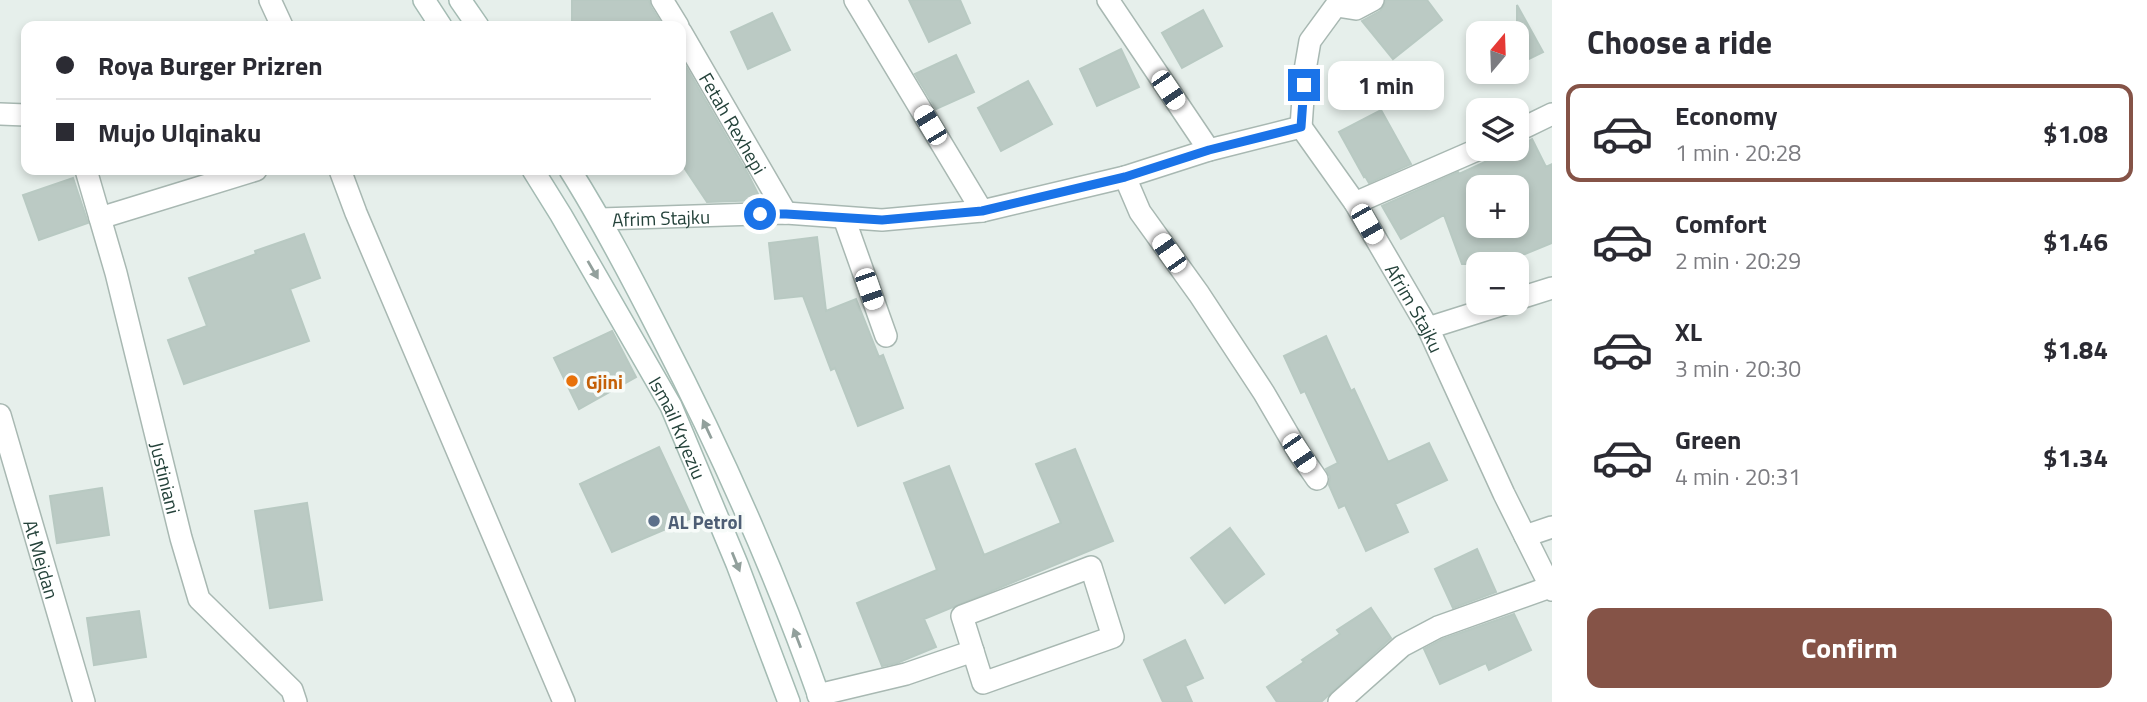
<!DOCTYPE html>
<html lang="en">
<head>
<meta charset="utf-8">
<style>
	:root { --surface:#fff; --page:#f7f7f7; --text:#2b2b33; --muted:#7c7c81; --line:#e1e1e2; --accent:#855347 }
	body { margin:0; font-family:"Titillium Web",sans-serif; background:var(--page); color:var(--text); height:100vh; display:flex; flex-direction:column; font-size:26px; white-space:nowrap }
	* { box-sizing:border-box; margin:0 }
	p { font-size:23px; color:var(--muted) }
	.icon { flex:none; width:38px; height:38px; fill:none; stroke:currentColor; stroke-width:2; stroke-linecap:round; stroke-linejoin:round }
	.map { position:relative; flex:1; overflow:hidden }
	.drawer { display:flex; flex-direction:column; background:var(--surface); width:595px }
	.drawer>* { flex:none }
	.guide { position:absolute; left:21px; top:21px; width:665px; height:154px; border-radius:14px; box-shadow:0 4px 10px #0003; display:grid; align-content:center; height:154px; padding:0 35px; background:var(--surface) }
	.needle { width:46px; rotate:19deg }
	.tools { position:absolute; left:1466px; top:21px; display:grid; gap:14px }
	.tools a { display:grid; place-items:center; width:63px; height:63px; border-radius:14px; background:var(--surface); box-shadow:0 4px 10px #0003; font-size:35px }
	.end { position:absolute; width:32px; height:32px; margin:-16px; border:9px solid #1a73e8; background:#fff; box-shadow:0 0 0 4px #fff }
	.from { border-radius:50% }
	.bubble { position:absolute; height:49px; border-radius:14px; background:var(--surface); box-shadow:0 4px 10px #0003; font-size:23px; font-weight:700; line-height:49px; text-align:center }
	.car { position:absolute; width:21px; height:42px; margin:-21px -10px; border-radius:9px; box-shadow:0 0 5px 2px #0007; background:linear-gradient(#fff 24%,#345 0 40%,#fff 0 76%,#345 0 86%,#fff 0) }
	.guide b { display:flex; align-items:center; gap:24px; height:66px; font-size:26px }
	.guide b+b { border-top:2px solid var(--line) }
	.guide i { width:18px; height:18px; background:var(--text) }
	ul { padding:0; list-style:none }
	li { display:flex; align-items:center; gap:21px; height:98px; margin:0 14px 10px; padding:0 21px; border:4px solid transparent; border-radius:14px }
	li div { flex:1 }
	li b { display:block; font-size:26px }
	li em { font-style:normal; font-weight:700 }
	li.selected { border-color:var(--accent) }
	li>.icon { width:63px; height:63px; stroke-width:1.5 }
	h2 { padding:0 35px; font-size:32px; line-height:84px }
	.cta { display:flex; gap:14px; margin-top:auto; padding:14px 35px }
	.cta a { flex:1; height:80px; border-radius:14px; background:var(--accent); color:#fff; font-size:28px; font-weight:700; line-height:80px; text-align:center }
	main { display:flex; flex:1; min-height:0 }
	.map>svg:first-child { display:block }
</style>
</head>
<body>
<main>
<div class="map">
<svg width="1552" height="702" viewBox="0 0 1552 702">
	<rect width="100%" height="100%" fill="#e6efeb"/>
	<path fill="#bbcac4" stroke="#b8c9c2" stroke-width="2" fill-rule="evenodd" d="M572,0H649L651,7L663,26H572Z
		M909,0H960L970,23L929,42Z
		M1386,0H1427L1442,20L1393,59L1362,21L1380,11L1384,6Z
		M1517,5L1543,52L1517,65Z
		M1203,10L1222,46L1182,68L1162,33Z
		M772,13L790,50L748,69L731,32Z
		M1121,49L1139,87L1097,106L1080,69Z
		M956,55L974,92L936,109L915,74Z
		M681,58L748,174L761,200L707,202L681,163Z
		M1028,81L1052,124L1001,151L978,108Z
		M1381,110L1411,164L1369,183L1365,176L1364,177L1339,132Z
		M1532,139L1546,167L1552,164V243L1500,264H1462L1444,215L1401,239L1382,206L1458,172L1459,174L1513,149H1517V147ZM1479,187H1517V226H1479Z
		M73,178L88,223L39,240L23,195Z
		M304,234L320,278L290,289L309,341L184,384L168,340L207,326L189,278L256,254L255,251Z
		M817,237L826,311L856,299L879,357L883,355L903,408L858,426L835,368L831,370L803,296L775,299L769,243Z
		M612,331L636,377L579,409L554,358Z
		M1326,336L1351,391L1354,389L1388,462L1429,443L1447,480L1395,504L1408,532L1366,551L1345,505L1339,508L1329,485L1330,477L1326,469L1338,463L1305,391L1301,393L1284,356Z
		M659,447L692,518L612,552L580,484Z
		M1075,449L1113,541L924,619L936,647L897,663L882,666L857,603L937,570L904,483L949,466L984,555L1061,523L1036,464Z
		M102,488L109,535L57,543L50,496Z
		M307,503L322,600L270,608L255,511Z
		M1230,528L1264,574L1225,603L1191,558Z
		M1477,549L1496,592L1453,608L1435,569Z
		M1371,608L1391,638L1321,702H1277L1267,687L1304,662L1302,660L1340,634L1337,630Z
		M139,611L146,657L94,665L87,618Z
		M1514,614L1531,650L1489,670L1486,663L1440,684L1424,649L1443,639Z
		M1185,640L1203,678L1185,686L1192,702H1163L1144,660Z"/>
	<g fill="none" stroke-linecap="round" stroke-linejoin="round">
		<defs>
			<g id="minor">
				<path d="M270,0L282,26"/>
				<path d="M662,0L678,26"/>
				<path d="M855,0L982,211"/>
				<path d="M1108,0L1209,150"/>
				<path d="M1337,6L1356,9L1373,0"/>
				<path id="s1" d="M681,32L786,213"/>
				<path d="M0,114L26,115"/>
				<path id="s2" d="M1301,127L1355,203L1428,328L1504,494L1552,590"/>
				<path d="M1301,127L1305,70L1310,41L1340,0"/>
				<path d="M1517,131L1552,114"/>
				<path id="s3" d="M86,170L116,273L181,538L199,599L292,690L296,702"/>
				<path d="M340,170L356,213L564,702"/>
				<path d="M1125,177L1140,212L1199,294L1264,393L1299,453L1317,479"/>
				<path d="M1355,203L1479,149"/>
				<path d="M100,218L256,170"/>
				<path d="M844,218L886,336"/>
				<path id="s4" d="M601,219L786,213L882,220L982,211L1125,177L1209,150L1301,127"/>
				<path d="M1517,299L1552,288"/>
				<path d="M1428,328L1507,303"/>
				<path id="s5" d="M0,415L84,702"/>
				<path d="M1525,536L1552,527"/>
				<path d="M1091,567L1113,637L983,683L962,616Z"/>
				<path d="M818,695L906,674L973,651"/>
				<path d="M1339,702L1402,646L1438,627L1550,587"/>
			</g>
			<g id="secondary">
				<path d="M424,0L441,26"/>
				<path d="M460,0L478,26"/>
				<path id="s6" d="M533,170L561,215L671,406L737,564L789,702"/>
				<path d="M570,170C604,224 633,280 662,337C723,455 777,577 821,702"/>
			</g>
		</defs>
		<use href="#minor" stroke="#a8b8b2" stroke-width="24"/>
		<use href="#secondary" stroke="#a4bbb3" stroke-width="24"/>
		<use href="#minor" stroke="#fff" stroke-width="21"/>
		<use href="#secondary" stroke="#fff" stroke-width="21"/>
	</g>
	<defs><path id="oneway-solid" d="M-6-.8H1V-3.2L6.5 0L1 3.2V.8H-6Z" transform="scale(1.75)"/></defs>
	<g fill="#92a09c">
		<use href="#oneway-solid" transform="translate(593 270) rotate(60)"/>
		<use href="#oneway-solid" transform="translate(707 429) rotate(-115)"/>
		<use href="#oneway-solid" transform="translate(736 562) rotate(68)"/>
		<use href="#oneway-solid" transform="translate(797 638) rotate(-111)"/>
	</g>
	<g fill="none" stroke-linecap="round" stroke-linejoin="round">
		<path stroke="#1a73e8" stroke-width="9" d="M760,214H786L882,220L982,211L1125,177L1209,150L1301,127L1304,85"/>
	</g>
	<circle fill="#e8710a" stroke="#f7fbf9" stroke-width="2.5" cx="572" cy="381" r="7"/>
	<circle fill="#5c6f8a" stroke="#f7fbf9" stroke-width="2.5" cx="654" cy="521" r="7"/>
	<g text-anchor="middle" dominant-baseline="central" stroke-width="7" stroke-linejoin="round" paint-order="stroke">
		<g font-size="19" fill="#24423a" stroke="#f7fbf9">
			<text stroke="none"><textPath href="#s1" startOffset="105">Fetah Rexhepi</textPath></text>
			<text stroke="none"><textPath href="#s4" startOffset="60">Afrim Stajku</textPath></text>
			<text stroke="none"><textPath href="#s2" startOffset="214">Afrim Stajku</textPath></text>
			<text stroke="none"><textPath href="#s6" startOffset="296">Ismail Kryeziu</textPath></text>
			<text stroke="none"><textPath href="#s3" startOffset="318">Justiniani</textPath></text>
			<text stroke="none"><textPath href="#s5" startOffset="150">At Mejdan</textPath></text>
		</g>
		<g font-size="19" font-weight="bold" fill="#c56008" stroke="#f7fbf9" text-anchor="start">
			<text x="586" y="381">Gjini</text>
		</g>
		<g font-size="19" font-weight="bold" fill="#4e5e75" stroke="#f7fbf9" text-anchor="start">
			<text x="668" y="521">AL Petrol</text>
		</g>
	</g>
</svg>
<div class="tools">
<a><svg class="needle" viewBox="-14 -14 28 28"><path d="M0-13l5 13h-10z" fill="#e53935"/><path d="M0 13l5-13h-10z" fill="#7c7c81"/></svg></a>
<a><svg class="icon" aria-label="layers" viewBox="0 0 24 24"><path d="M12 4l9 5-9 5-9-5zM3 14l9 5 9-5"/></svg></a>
<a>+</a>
<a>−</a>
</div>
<i class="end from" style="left:760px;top:214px"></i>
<i class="end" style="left:1304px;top:85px"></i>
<div class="bubble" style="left:1328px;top:61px;width:116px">1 min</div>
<i class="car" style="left:1168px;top:90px;rotate:146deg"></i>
<i class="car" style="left:930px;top:125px;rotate:329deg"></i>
<i class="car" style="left:1367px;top:224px;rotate:150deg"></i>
<i class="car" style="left:1169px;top:253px;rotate:325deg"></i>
<i class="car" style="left:869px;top:289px;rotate:161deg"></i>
<i class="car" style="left:1299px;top:453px;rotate:146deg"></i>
<div class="guide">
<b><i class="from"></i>Roya Burger Prizren</b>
<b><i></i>Mujo Ulqinaku</b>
</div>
</div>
<section class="drawer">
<h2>Choose a ride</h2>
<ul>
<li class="selected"><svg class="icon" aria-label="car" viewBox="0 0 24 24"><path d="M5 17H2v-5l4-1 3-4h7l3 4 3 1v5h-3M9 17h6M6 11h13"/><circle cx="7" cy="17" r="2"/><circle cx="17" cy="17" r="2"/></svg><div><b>Economy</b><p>1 min · 20:28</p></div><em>$1.08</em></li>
<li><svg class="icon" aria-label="car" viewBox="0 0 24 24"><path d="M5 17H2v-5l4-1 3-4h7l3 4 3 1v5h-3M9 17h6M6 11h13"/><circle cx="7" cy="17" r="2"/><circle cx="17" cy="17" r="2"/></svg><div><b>Comfort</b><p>2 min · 20:29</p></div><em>$1.46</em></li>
<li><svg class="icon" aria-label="car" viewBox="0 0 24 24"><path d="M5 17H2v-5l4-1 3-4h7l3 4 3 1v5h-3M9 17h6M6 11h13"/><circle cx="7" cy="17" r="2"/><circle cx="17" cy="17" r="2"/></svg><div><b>XL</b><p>3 min · 20:30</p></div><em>$1.84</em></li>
<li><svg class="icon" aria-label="car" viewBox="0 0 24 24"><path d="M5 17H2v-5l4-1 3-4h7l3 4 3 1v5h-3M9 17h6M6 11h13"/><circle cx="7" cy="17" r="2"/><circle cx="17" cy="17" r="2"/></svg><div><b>Green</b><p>4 min · 20:31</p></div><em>$1.34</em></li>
</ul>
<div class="cta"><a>Confirm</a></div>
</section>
</main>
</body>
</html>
